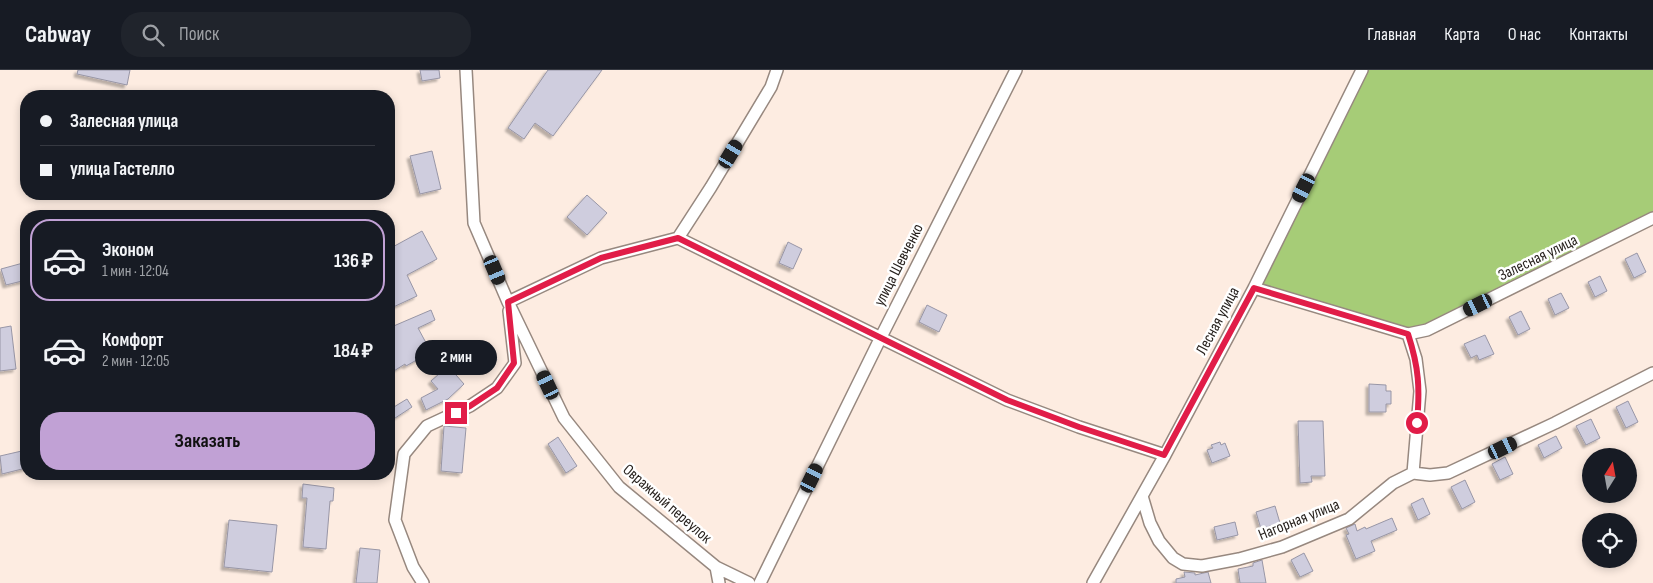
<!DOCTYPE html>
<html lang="ru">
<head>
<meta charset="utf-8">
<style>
	:root { --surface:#171b24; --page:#20242c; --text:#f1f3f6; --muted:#9ea1a6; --line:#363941; --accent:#c1a1d5 }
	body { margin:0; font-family:"Sofia Sans Condensed",sans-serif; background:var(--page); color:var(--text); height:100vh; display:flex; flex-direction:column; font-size:19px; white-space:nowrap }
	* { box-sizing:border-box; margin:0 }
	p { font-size:16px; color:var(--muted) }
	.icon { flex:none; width:28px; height:28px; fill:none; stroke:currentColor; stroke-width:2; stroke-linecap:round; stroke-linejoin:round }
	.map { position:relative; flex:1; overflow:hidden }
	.details { position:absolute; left:20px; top:140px; width:375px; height:270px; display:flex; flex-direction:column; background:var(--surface); border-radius:20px; box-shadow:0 2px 8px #0003 }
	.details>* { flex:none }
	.hud { position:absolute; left:20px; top:20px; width:375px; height:110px; border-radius:20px; box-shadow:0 2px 8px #0003; display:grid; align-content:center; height:110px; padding:0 20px; background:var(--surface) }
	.needle { width:32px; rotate:11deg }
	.fabs { position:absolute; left:1582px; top:378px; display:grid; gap:10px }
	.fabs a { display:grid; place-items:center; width:55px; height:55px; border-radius:50%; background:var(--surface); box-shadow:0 2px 8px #0003; font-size:25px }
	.end { position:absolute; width:22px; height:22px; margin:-11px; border:6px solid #e11d48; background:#fff; box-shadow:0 0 0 2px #fff }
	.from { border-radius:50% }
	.bubble { position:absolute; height:35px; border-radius:18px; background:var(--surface); box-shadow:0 2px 8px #0003; font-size:16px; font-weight:700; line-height:35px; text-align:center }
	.car { position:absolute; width:15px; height:30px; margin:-15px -8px; border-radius:6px; box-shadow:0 0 4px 1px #0007; background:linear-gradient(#222 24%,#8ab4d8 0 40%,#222 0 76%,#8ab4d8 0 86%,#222 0) }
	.hud b { display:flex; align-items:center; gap:18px; height:48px; font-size:19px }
	.hud b+b { border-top:1px solid var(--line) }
	.hud i { width:12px; height:12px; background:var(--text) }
	ul { padding:9px 0 0; list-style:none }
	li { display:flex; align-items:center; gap:15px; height:82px; margin:0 10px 8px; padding:0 10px; border:2px solid transparent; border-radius:20px }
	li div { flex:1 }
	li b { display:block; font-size:19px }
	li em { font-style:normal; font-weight:700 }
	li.selected { border-color:var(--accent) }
	li>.icon { width:45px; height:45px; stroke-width:1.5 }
	.cta { display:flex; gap:10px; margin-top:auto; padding:10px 20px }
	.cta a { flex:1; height:58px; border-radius:20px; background:var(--accent); color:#111; font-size:20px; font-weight:700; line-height:58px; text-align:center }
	header { display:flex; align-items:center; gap:30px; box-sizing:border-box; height:70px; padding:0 25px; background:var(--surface); border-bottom:1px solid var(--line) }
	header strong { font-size:24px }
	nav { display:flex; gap:28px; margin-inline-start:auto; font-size:18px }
	.search { width:350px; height:45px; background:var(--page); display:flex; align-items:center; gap:12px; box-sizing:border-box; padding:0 18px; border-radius:20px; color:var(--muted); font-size:19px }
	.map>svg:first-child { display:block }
</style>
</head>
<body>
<header>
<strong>Cabway</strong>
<div class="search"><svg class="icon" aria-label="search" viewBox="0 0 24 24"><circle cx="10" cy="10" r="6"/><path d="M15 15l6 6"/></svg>Поиск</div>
<nav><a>Главная</a><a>Карта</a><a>О нас</a><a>Контакты</a></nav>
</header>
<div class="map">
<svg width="1653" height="513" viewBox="0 0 1653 513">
	<defs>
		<filter id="shadow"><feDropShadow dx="-3" dy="3" stdDeviation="1" flood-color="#0004"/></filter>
	</defs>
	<rect width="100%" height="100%" fill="#fdece1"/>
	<path fill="#a6cc77" d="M1362,0H1653V148L1408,264L1254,218Z"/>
	<path fill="#cfcdde" stroke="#9896a6" filter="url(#shadow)" d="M78,0H130L127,15L77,4Z
		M420,0H439L440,8L422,11Z
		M548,0H602L553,66L535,53L524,69L508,58Z
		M432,81L441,119L420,124L410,86Z
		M587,125L607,143L587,165L567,147Z
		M422,161L437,189L407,205L417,226L389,239V179Z
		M788,172L802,179L793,199L779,193Z
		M1637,183L1646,202L1634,208L1625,189Z
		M23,193L26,210L6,215L1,199Z
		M1600,206L1607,221L1595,227L1588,212Z
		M1561,223L1569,238L1555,245L1548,229Z
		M927,235L947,245L939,262L919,252Z
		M431,240L435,250L418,258L431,282L406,296L405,294L389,304V258Z
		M1521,241L1530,259L1518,265L1509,247Z
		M11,256L16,299L0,301V258Z
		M1485,265L1494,284L1479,290L1477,285L1471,288L1464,274Z
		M477,275L497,289L490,300L469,286Z
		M448,296L464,314L448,329L426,340L421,328L438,319L431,311Z
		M1369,314L1386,315V321H1391V334H1386V342H1369Z
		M407,329L412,337L389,352V340Z
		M1628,331L1638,352L1626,358L1616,337Z
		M1591,349L1600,368L1586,375L1576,356Z
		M1298,351H1323L1325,406H1311L1312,412L1300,413Z
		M444,356L466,358L462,403L441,401Z
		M1556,366L1562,378L1544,388L1538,375Z
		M558,367L577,396L566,403L548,374Z
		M1220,372L1221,375L1225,373L1230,386L1212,393L1207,380L1213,378L1211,375Z
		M26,380V398L2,404L0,386Z
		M1505,387L1513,404L1500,410L1492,394Z
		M1465,410L1475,432L1462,439L1451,417Z
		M303,414L334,418L333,431H330L326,479L303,477L307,428H302Z
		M1423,428L1430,444L1418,450L1411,434Z
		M1275,436L1280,453L1261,459L1256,442Z
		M1392,448L1397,460L1371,471L1375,481L1356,489L1346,465L1349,464L1346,458L1355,454L1357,461L1365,457L1366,459Z
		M229,450L277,455L272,502L224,497Z
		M1235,452L1238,465L1217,470L1214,457Z
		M360,478L380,480L377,513H356Z
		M1304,483L1313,501L1300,507L1291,490Z
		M1262,490L1266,513H1240L1238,499L1253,496V493Z
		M1184,502L1195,503V505L1208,502L1211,513H1176V509L1185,507Z"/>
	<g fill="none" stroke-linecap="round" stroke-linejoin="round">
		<defs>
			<path id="street" d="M466,0L474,153L508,232L564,348L619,417L716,497L749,513
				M678,168L1007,330L1079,357L1165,385
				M1254,218L1408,264L1427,260L1653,148
				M508,232L601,188L678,168L711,117L771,17L777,0
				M1408,264L1416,289L1420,321L1413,403
				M1142,426L1150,453L1159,471L1173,488L1183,494L1202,496L1239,489L1282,477L1349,449L1393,413L1413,403L1430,405L1448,403L1555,353L1653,303
				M716,497L719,513
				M423,513L413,497L395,450L404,384L427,356L470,336L497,318L515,293L509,241
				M760,513L881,267L1016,0
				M1093,513L1165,385L1254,218L1362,0"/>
		</defs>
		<use href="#street" stroke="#97887f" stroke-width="14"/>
		<use href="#street" stroke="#fff" stroke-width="11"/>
	</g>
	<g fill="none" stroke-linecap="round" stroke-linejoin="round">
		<path stroke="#e11d48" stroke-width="6" d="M456,343L470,336L497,318L514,293L508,232L601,188L678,168L1007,330L1079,357L1164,385L1254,218L1408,264C1419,298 1420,318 1417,353"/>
	</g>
	<g text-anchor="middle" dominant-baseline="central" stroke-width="5" stroke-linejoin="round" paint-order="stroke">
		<g font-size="16" fill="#241e1a" stroke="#fff">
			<text transform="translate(1538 188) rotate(-26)">Залесная улица</text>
			<text transform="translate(899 195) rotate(-63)">улица Шевченко</text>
			<text transform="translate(1218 251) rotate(-62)">Лесная улица</text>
			<text transform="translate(667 434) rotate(41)">Овражный переулок</text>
			<text transform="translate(1299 450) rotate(-22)">Нагорная улица</text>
		</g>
	</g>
</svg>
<div class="fabs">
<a><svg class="needle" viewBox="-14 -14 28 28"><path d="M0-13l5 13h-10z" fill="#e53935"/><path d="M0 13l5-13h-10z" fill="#9ea1a6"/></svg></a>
<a><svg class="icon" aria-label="locate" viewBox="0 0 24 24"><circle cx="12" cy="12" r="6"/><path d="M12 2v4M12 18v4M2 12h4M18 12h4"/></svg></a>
</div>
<i class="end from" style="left:1417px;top:353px"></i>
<i class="end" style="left:456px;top:343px"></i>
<div class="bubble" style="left:415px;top:270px;width:82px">2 мин</div>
<i class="car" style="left:731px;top:84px;rotate:31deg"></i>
<i class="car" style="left:1304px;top:118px;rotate:207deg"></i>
<i class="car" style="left:495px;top:200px;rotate:157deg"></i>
<i class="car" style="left:1478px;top:235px;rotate:244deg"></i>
<i class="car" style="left:548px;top:315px;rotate:335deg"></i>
<i class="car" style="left:1503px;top:378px;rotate:64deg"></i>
<i class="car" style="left:812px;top:408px;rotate:26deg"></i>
<div class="hud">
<b><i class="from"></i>Залесная улица</b>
<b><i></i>улица Гастелло</b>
</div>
<section class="details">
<ul>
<li class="selected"><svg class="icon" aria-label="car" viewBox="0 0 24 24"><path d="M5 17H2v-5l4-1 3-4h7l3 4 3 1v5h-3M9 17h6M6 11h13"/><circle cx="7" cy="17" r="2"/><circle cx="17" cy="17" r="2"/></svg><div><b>Эконом</b><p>1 мин · 12:04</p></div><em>136 ₽</em></li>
<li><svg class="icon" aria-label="car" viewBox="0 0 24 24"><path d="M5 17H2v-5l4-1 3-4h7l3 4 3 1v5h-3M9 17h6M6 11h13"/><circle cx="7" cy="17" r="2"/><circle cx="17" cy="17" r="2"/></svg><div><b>Комфорт</b><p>2 мин · 12:05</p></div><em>184 ₽</em></li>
</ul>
<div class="cta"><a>Заказать</a></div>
</section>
</div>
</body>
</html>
